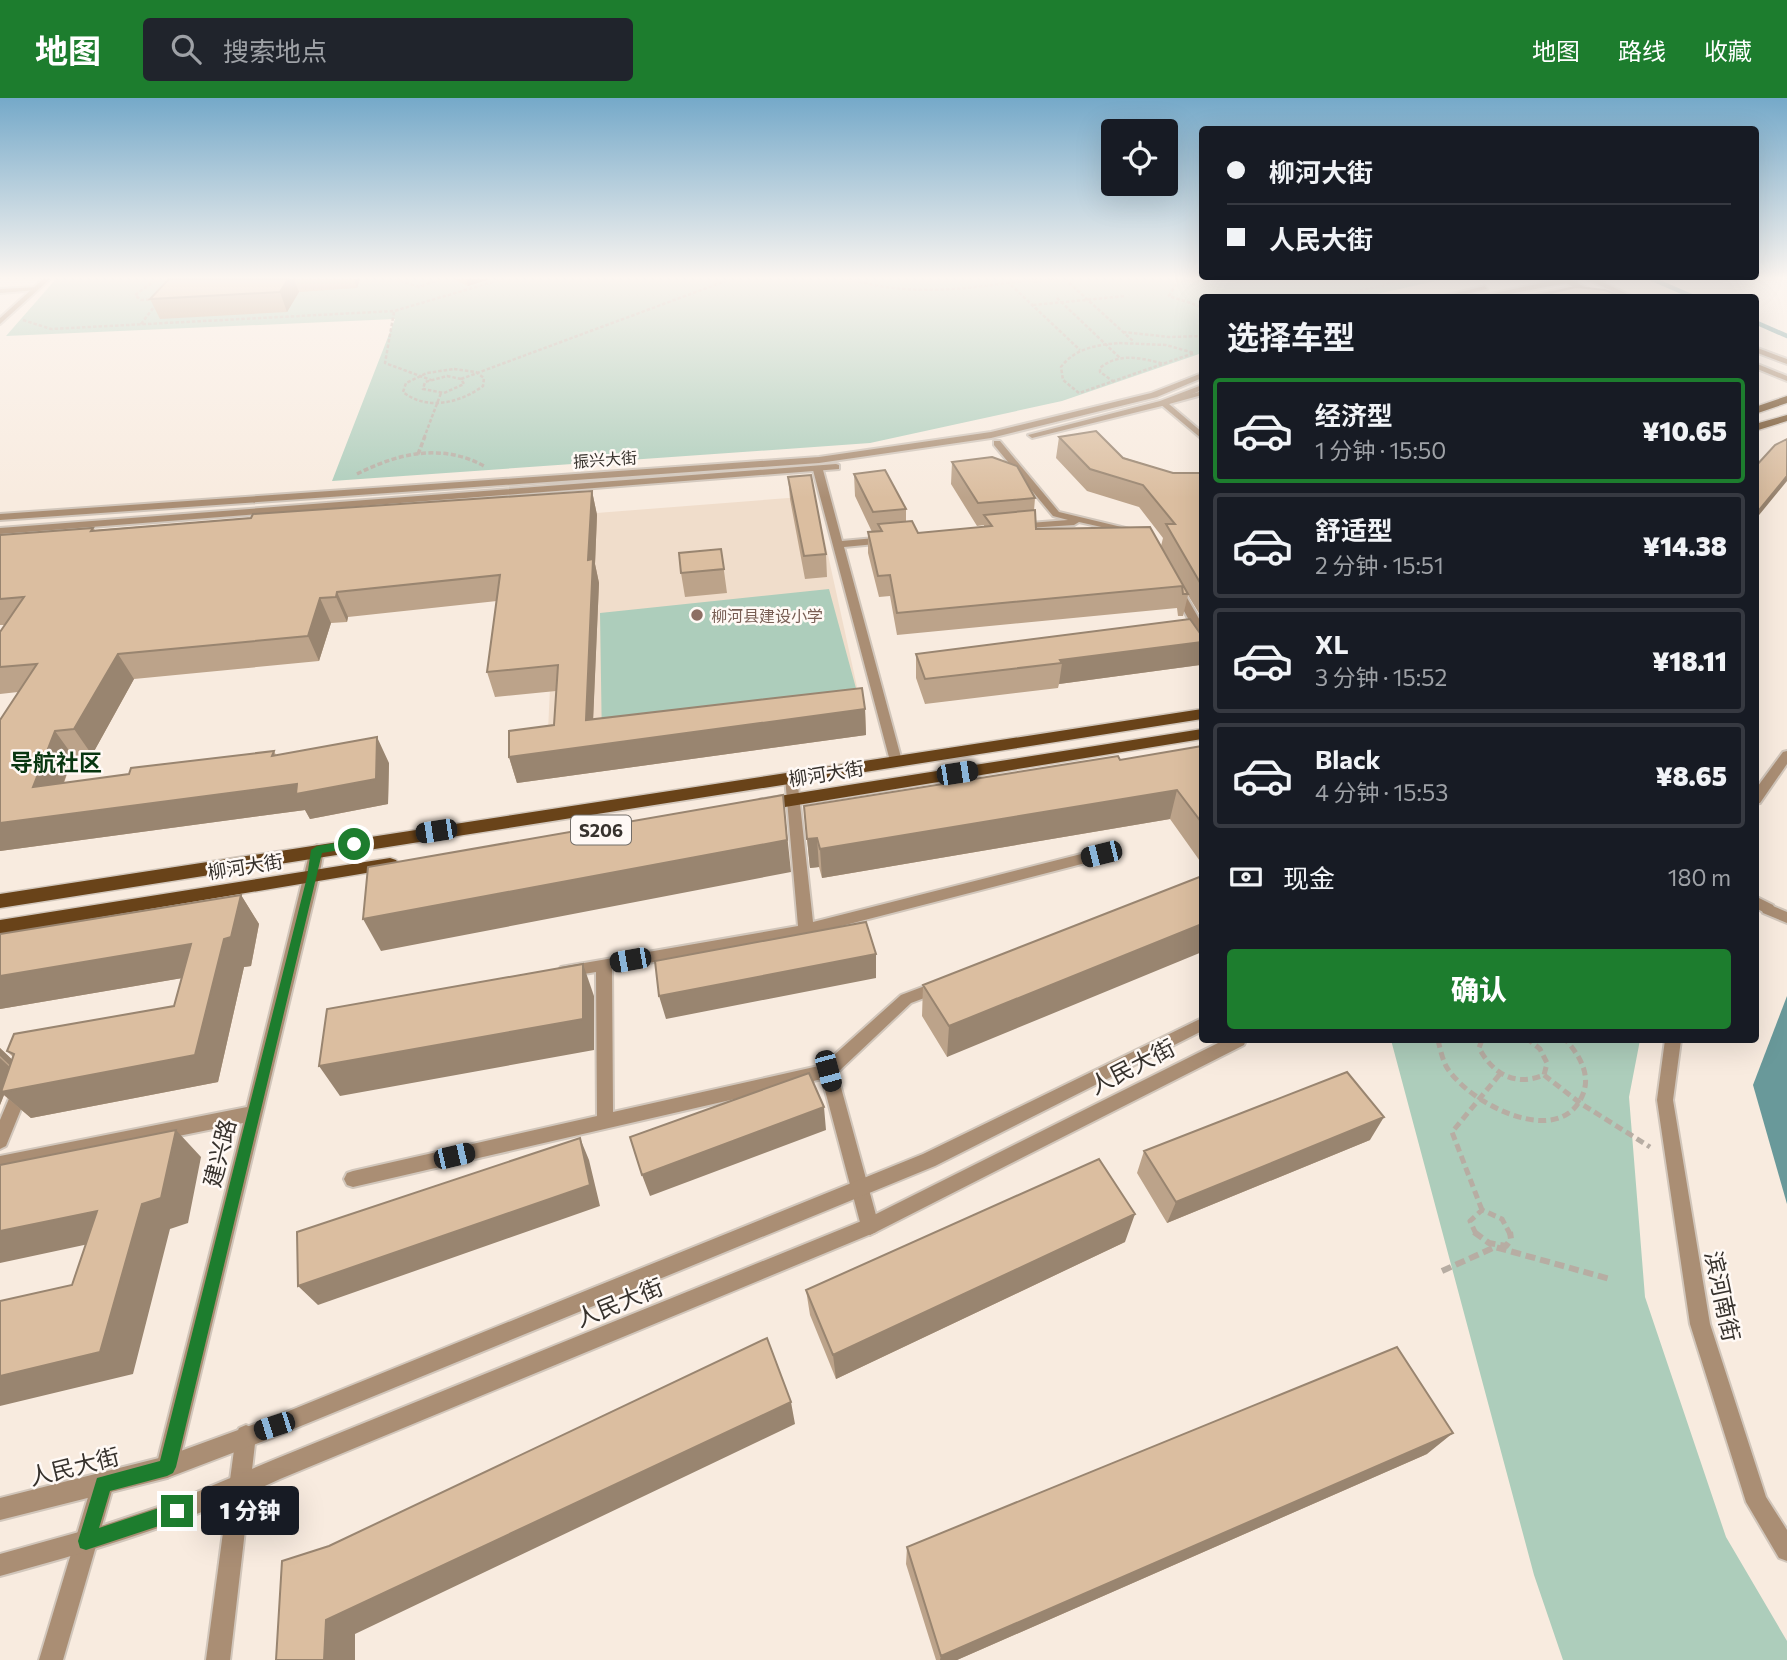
<!DOCTYPE html>
<html lang="zh">
<head>
<meta charset="utf-8">
<style>
	:root { --surface:#171b24; --page:#20242c; --text:#f1f3f6; --muted:#9ea1a6; --line:#363941; --accent:#1d7d2e }
	body { margin:0; font-family:Commissioner,"Noto Sans SC",sans-serif; background:var(--page); color:var(--text); height:100vh; display:flex; flex-direction:column; font-size:26px; white-space:nowrap }
	* { box-sizing:border-box; margin:0 }
	p { font-size:23px; color:var(--muted) }
	.icon { flex:none; width:38px; height:38px; fill:none; stroke:currentColor; stroke-width:2; stroke-linecap:round; stroke-linejoin:round }
	.map { position:relative; flex:1; overflow:hidden }
	.details { position:absolute; left:1199px; top:196px; width:560px; height:749px; display:flex; flex-direction:column; background:var(--surface); border-radius:7px; box-shadow:0 7px 28px #0002 }
	.details>* { flex:none }
	.guide { position:absolute; left:1199px; top:28px; width:560px; height:154px; border-radius:7px; box-shadow:0 7px 28px #0002; display:grid; align-content:center; height:154px; padding:0 28px; background:var(--surface) }
	.controls { position:absolute; left:1101px; top:21px; display:grid; gap:14px }
	.controls a { display:grid; place-items:center; width:77px; height:77px; border-radius:7px; background:var(--surface); box-shadow:0 7px 28px #0002; font-size:35px }
	.end { position:absolute; width:32px; height:32px; margin:-16px; border:9px solid #1d7d2e; background:#fff; box-shadow:0 0 0 4px #fff }
	.from { border-radius:50% }
	.bubble { position:absolute; height:49px; border-radius:7px; background:var(--surface); box-shadow:0 7px 28px #0002; font-size:23px; font-weight:800; line-height:49px; text-align:center }
	.car { position:absolute; width:21px; height:42px; margin:-21px -10px; border-radius:9px; box-shadow:0 0 5px 2px #0007; background:linear-gradient(#222 24%,#8ab4d8 0 40%,#222 0 76%,#8ab4d8 0 86%,#222 0) }
	.guide b { display:flex; align-items:center; gap:24px; height:66px; font-size:26px }
	.guide b+b { border-top:2px solid var(--line) }
	.guide i { width:18px; height:18px; background:var(--text) }
	ul { padding:0; list-style:none }
	li { display:flex; align-items:center; gap:21px; height:105px; margin:0 14px 10px; padding:0 14px; border:4px solid var(--line); border-radius:7px }
	li div { flex:1 }
	li b { display:block; font-size:26px }
	li em { font-style:normal; font-weight:800 }
	li.current { border-color:var(--accent) }
	li>.icon { width:63px; height:63px; stroke-width:1.5 }
	h2 { padding:0 28px; font-size:32px; line-height:84px }
	.pay { display:flex; align-items:center; gap:18px; height:77px; padding:0 28px; font-size:26px }
	.pay p { margin-inline-start:auto }
	.action { display:flex; gap:14px; margin-top:auto; padding:14px 28px }
	.action a { flex:1; height:80px; border-radius:7px; background:var(--accent); color:#fff; font-size:28px; font-weight:800; line-height:80px; text-align:center }
	header { display:flex; align-items:center; gap:42px; box-sizing:border-box; height:98px; padding:0 35px; background:var(--accent); color:#fff }
	header strong { font-size:33px }
	nav { display:flex; gap:38px; margin-inline-start:auto; font-size:24px }
	.search { width:490px; height:63px; background:var(--page); display:flex; align-items:center; gap:18px; box-sizing:border-box; padding:0 24px; border-radius:7px; color:var(--muted); font-size:26px }
	.map>svg:first-child { display:block }
</style>
</head>
<body>
<header>
<strong>地图</strong>
<div class="search"><svg class="icon" aria-label="search" viewBox="0 0 24 24"><circle cx="10" cy="10" r="6"/><path d="M15 15l6 6"/></svg>搜索地点</div>
<nav><a>地图</a><a>路线</a><a>收藏</a></nav>
</header>
<div class="map">
<svg width="1787" height="1562" viewBox="0 0 1787 1562">
	<rect width="100%" height="100%" fill="#f8ebdf"/>
	<path fill="#f0ddcb" d="M815,398L863,616L547,654L558,418Z"/>
	<path fill="#adcdbb" d="M56,181H1445L1363,199L1202,200V255L1062,303L870,345L332,383L395,221L6,238Z
		M829,491L863,616L602,647L600,515Z
		M1391,942H1640L1629,999L1645,1199L1726,1439L1787,1543V1562H1563L1534,1477Z"/>
	<path fill="#69999a" d="M1787,898V1106L1753,987Z"/>
	<g fill="none" stroke-linecap="round" stroke-linejoin="round">
		<path stroke="#69999a" stroke-width="4.5" d="M1652,181L1696,200
			M1755,224L1787,238"/>
		<defs>
			<path id="minor" d="M1580,187L1582,190L1534,200H1517Z
				M39,189L37,192L0,195V191Z
				M1202,293V297L1169,306L1202,334V341L1159,305Z
				M994,343H1000L1059,414L1138,433L1133,436L1079,424L1074,427L1014,431L1012,429L1017,426L1068,422L1053,418L994,347Z
				M815,370L823,372L842,443L886,439L891,442L886,445L844,449L902,663L900,666L896,667L890,663L813,372Z
				M1177,488L1182,491L1202,526V538L1196,535L1172,491Z
				M1787,653V666L1760,705L1755,706V692L1783,654Z
				M791,675L797,679L813,824L1101,751L1108,756L1101,761L791,841L612,871L613,1014L823,967L901,897L938,883L943,885L946,889L943,893L911,905L837,975L879,1128L876,1134L870,1137L864,1134L861,1128L822,981L353,1089L347,1087L344,1081L347,1075L353,1073L597,1018L596,874L566,879L561,877L558,873L561,869L798,828L785,679Z
				M317,747L324,752L319,779L178,1369L174,1376L167,1380L160,1376L156,1369L243,1025L0,1074V1058L247,1009L310,752Z
				M1768,806L1787,814V825L1763,815L1761,811L1763,807Z
				M1665,942H1681L1673,1002L1710,1226L1766,1399L1787,1432V1463L1779,1460L1746,1404L1690,1226L1657,1002Z
				M22,982L28,984L30,989L6,1048L0,1051V1022L16,984Z
				M246,1327L253,1330L256,1337L230,1562H206L236,1337L239,1330Z
				M103,1375L111,1378L114,1386L63,1562H39L92,1386L95,1378Z"/>
			<path id="tertiary" d="M43,181H50L0,226V220Z
				M1560,181H1569L1607,200H1597L1566,185L1489,200H1472Z
				M1587,181H1596L1636,200H1626Z
				M1485,188L1487,191L1450,200H1435Z
				M1755,249L1787,261V266L1755,254Z
				M1755,265L1787,278V283L1755,270Z
				M1202,275V280L1157,299L991,340L819,365L0,422V416L819,359L991,334L1151,295Z
				M1202,287V292L1166,307L1032,340L1028,337L1160,303Z
				M836,366L839,367V371L0,436V430Z
				M1755,798L1773,807L1775,811L1773,815L1768,816L1755,810Z
				M1202,920V933L935,1068L274,1339L167,1380L0,1422V1400L167,1358L274,1319L923,1056Z
				M1224,942H1246L1244,947L876,1134L280,1381C190,1423 96,1452 0,1478V1456L104,1427L173,1404L273,1362L864,1122Z"/>
			<path id="primary" d="M1787,298V305L1755,316V309Z
				M1787,317V323L1755,333V326Z
				M1202,611V621L0,810V796Z
				M1202,631V641L760,713L752,707L760,701Z
				M390,760L396,762L399,766L396,770L0,836V822Z"/>
		</defs>
		<use href="#minor" stroke="#d1c6bb" stroke-width="4"/>
		<use href="#tertiary" stroke="#d1c6bb" stroke-width="4"/>
		<use href="#primary" stroke="#d1c6bb" stroke-width="3"/>
		<path stroke="#b7ada3" stroke-width="2.5" stroke-dasharray="3.5 2" stroke-linecap="butt" d="M395,181L419,189L441,181
			M848,181C915,200 970,190 1037,181
			M1065,181L1134,244
			M1179,181L1169,198L1202,209
			M1034,184L1057,181
			M1011,187L1080,252
			M1057,200L1120,260
			M1322,200L1382,188L1399,181
			M155,201L141,202L135,197L157,181
			M1033,207L1126,198
			M394,214L385,265L431,282
			M23,222L51,231L394,213L503,181
			M141,226L157,205
			M1123,234L1169,239L1202,238
			M1119,245L1166,247L1194,255L1079,295L1063,282L1061,269C1075,250 1097,247 1119,245Z
			M454,271L476,274L484,280L483,288C460,305 427,313 403,294L406,285L427,275Z
			M447,278L461,281L464,286L444,295L423,291L425,284Z
			M461,281L731,181
			M1114,284L1100,274V270C1119,254 1142,260 1164,266
			M424,340L441,295"/>
		<path stroke="#b7ada3" stroke-width="3.5" stroke-dasharray="5 2.5" stroke-linecap="butt" d="M418,356L425,338
			M357,376C398,355 442,345 484,368"/>
		<path stroke="#b7ada3" stroke-width="5" stroke-dasharray="8 4.5" stroke-linecap="butt" d="M1438,942C1440,950 1442,960 1446,968C1468,1006 1561,1053 1583,996C1591,976 1579,957 1566,942
			M1482,942L1479,950C1493,976 1515,989 1544,977L1547,965L1540,951L1529,942
			M1544,977L1580,1005L1650,1049
			M1482,1112L1452,1034L1500,976
			M1476,1136L1470,1123L1482,1112L1502,1121L1510,1136"/>
		<path stroke="#b7ada3" stroke-width="6" stroke-dasharray="10 5" stroke-linecap="butt" d="M1474,1134L1489,1145L1506,1148L1511,1141L1510,1134
			M1442,1173L1495,1149L1610,1181"/>
		<use href="#minor" fill="#aa8e74" fill-rule="evenodd"/>
		<use href="#tertiary" fill="#aa8e74" fill-rule="evenodd"/>
		<use href="#primary" fill="#694319" fill-rule="evenodd"/>
	</g>
	<path fill="#bca38a" d="M169,181H360L357,190L299,194L287,214L160,221L150,201Z
		M453,181H490L468,188Z
		M1059,339L1173,375H1202V517H1200L1188,497L1183,518H1178L1177,510L897,537L890,498L879,499L868,455V434H872L855,398L854,376L906,411V424L918,435L984,429V427L977,428L951,386L952,364L1035,400L1034,413L1036,431L1161,448L1163,440L1139,409L1087,393L1056,360Z
		M788,379L826,456L827,479L805,481L790,401Z
		M592,393L597,417L595,466L599,485L593,621L865,611L866,637L517,685L509,659L554,627L556,593L495,599L487,574L497,503L348,519L347,524L331,525L319,563L134,581L92,657L73,658L64,685L129,676L274,653L276,657L389,665L388,706L310,721L305,712L0,753V622L18,594L0,596V534L5,527H0V437L93,430L95,432Z
		M721,451L727,495L685,499L681,475Z
		M916,556L1200,567L1059,586L1058,590L925,606L916,580Z
		M1202,648V766L1170,721L822,780L819,769L810,770L804,708L1120,662Z
		M1202,778L947,959L922,918L923,887Z
		M241,797L259,826L251,868L244,869L218,984L31,1020L4,997L0,1007V950L12,962L13,959L7,953L174,908L182,880L0,911V836Z
		M1370,1042L1167,1125L1137,1075L1144,1053Z
		M1125,1144L836,1281L810,1217L806,1192Z
		M1427,1356L957,1562H936L906,1466L907,1449Z"/>
	<path fill="#998570" d="M288,181H294L299,194L287,214L280,194Z
		M354,181H360L357,190Z
		M466,181H490L468,188Z
		M1787,378V383L1755,422V417Z
		M592,393L597,417L595,466L599,485L592,648L586,622L588,462Z
		M337,494L348,519L347,524L336,499Z
		M320,500L331,525L319,563L308,538Z
		M1202,544V557L1200,567L1059,586L1062,565L1060,562Z
		M118,556L134,581L92,657L74,631Z
		M865,611L866,637L517,685L509,659Z
		M55,633L73,658L53,714L33,689Z
		M377,639L389,665L388,706L310,721L305,712L0,753V725Z
		M1177,692L1170,721L822,780L820,751Z
		M783,697L791,774L381,853L363,821Z
		M817,740L819,769L810,770L807,741Z
		M241,797L259,826L251,868L244,869L218,984L31,1020L4,997L0,1007V960L14,973L195,957L224,841Z
		M1202,826V854L947,959L949,928Z
		M191,846L212,875L0,911V878Z
		M876,856V880L666,921L659,898Z
		M583,866L594,898V952L340,998L319,968Z
		M0,950L19,968L17,974L0,958Z
		M824,1009L826,1032L650,1098L642,1077Z
		M1384,1019L1370,1042L1167,1125L1176,1104Z
		M176,1032L201,1059L188,1125L170,1131L133,1276L0,1308V1278L142,1106Z
		M580,1040L589,1062L600,1108L318,1207L298,1188Z
		M97,1113L126,1138L0,1165V1133Z
		M1135,1116L1125,1144L836,1281L833,1257Z
		M791,1304L795,1326L355,1536V1562H324L326,1522Z
		M1453,1335L1427,1356L957,1562H940L941,1558Z"/>
	<path fill="#dbbea0" stroke="#998570" stroke-width="2" d="M169,181H288L280,194L150,201Z
		M1576,189L1605,192L1625,200H1531Z
		M1096,333L1123,360L1173,375H1202V488L1166,426H1175L1143,387L1090,371L1059,339Z
		M1787,341V378L1755,417V369L1775,347Z
		M992,359L1017,368L1035,400L978,405L952,364Z
		M885,372L906,411L873,414L854,376Z
		M811,377L826,456L804,458L788,379Z
		M592,393L588,462L593,461L586,622L862,590L865,611L509,659V633L554,627L558,567L487,574L500,477L337,494L336,499L320,500L308,538L118,556L74,631L55,633L33,689L129,676L131,670L274,653L272,658L377,639L376,681L296,696L297,686L0,725V622L37,566L0,569V534L24,499L0,501V437L93,430L91,433L251,420L253,416Z
		M1035,412L1036,431L1150,429L1188,496H1183L1182,488L897,515L890,477L878,478L868,434L882,433L878,426L912,423L918,435L992,428L984,417Z
		M721,451L724,471L681,475L679,455Z
		M1190,521L1202,538V544L1060,562L1062,565L925,581L916,556Z
		M1202,648V725L1177,692L820,751L817,740L807,741L804,708L1118,658L1120,662Z
		M783,697L787,742L363,821L368,769Z
		M1202,778V826L949,928L923,887Z
		M241,797L231,839L224,841L195,957L1,994L14,956L7,953L14,936L174,908L191,846L0,878V836Z
		M866,824L876,856L659,898L655,863Z
		M583,866V921L319,968L327,911Z
		M1347,974L1384,1019L1176,1104L1144,1053Z
		M809,975L824,1009L642,1077L630,1039Z
		M176,1032L161,1100L142,1106L100,1254L0,1278V1203L72,1187L97,1113L0,1133V1067Z
		M580,1040L590,1087L298,1188L297,1134Z
		M1099,1061L1135,1116L833,1257L806,1192Z
		M767,1240L791,1304L326,1522L324,1562H276L282,1463L329,1448Z
		M1397,1249L1453,1335L941,1558L907,1449Z"/>
	<linearGradient id="sky" x2="0" y2="1"><stop stop-color="#75a9c9"/><stop offset="0.45" stop-color="#fcf6f1"/><stop offset="1" stop-color="#fcf6f1" stop-opacity="0"/></linearGradient>
	<rect width="1787" height="400" fill="url(#sky)"/>
	<path fill="#1d7d2e" d="M354,742L359,746L358,749L322,755L176,1369L173,1375L167,1378L110,1393L99,1430L177,1404L183,1407L186,1413L183,1419L177,1422L86,1452L80,1450L78,1443L97,1380L160,1363L307,779L311,752L317,748Z"/>
	<circle fill="#8d6e63" stroke="#fff9f5" stroke-width="2.5" cx="697" cy="517" r="7"/>
	<g text-anchor="middle" dominant-baseline="central" stroke-width="5" stroke-linejoin="round" paint-order="stroke">
		<g font-size="16" fill="#37322d" stroke="#fff9f5">
			<text transform="translate(605 361) rotate(-4)">振兴大街</text>
		</g>
		<g font-size="16" fill="#785e54" stroke="#fff9f5" text-anchor="start">
			<text x="711" y="517">柳河县建设小学</text>
		</g>
		<rect fill="#fff9f5" stroke="#736e69" stroke-width="2" x="571" y="717.5" width="60" height="29" rx="5"/>
		<g font-size="18" font-weight="bold" fill="#37322d">
			<text x="601" y="732">S206</text>
		</g>
		<g font-size="19" fill="#37322d" stroke="#fff9f5">
			<text transform="translate(826 675) rotate(-9)">柳河大街</text>
			<text transform="translate(245 768) rotate(-9)">柳河大街</text>
		</g>
		<g font-size="23" font-weight="bold" fill="#083610" stroke="#fff9f5">
			<text x="56" y="664">导航社区</text>
		</g>
		<g font-size="23" fill="#37322d" stroke="#fff9f5">
			<text transform="translate(1132 968) rotate(-27)">人民大街</text>
			<text transform="translate(219 1055) rotate(-76)">建兴路</text>
			<text transform="translate(1723 1198) rotate(78)">滨河南街</text>
			<text transform="translate(619 1204) rotate(-22)">人民大街</text>
			<text transform="translate(74 1368) rotate(-14)">人民大街</text>
		</g>
	</g>
</svg>
<div class="controls">
<a><svg class="icon" aria-label="locate" viewBox="0 0 24 24"><circle cx="12" cy="12" r="6"/><path d="M12 2v4M12 18v4M2 12h4M18 12h4"/></svg></a>
</div>
<i class="end from" style="left:354px;top:746px"></i>
<i class="end" style="left:177px;top:1413px"></i>
<div class="bubble" style="left:201px;top:1388px;width:98px">1 分钟</div>
<i class="car" style="left:957px;top:675px;rotate:81deg"></i>
<i class="car" style="left:436px;top:733px;rotate:261deg"></i>
<i class="car" style="left:1101px;top:756px;rotate:256deg"></i>
<i class="car" style="left:630px;top:862px;rotate:260deg"></i>
<i class="car" style="left:828px;top:973px;rotate:165deg"></i>
<i class="car" style="left:454px;top:1058px;rotate:77deg"></i>
<i class="car" style="left:274px;top:1328px;rotate:252deg"></i>
<div class="guide">
<b><i class="from"></i>柳河大街</b>
<b><i></i>人民大街</b>
</div>
<section class="details">
<h2>选择车型</h2>
<ul>
<li class="current"><svg class="icon" aria-label="car" viewBox="0 0 24 24"><path d="M5 17H2v-5l4-1 3-4h7l3 4 3 1v5h-3M9 17h6M6 11h13"/><circle cx="7" cy="17" r="2"/><circle cx="17" cy="17" r="2"/></svg><div><b>经济型</b><p>1 分钟 · 15:50</p></div><em>¥10.65</em></li>
<li><svg class="icon" aria-label="car" viewBox="0 0 24 24"><path d="M5 17H2v-5l4-1 3-4h7l3 4 3 1v5h-3M9 17h6M6 11h13"/><circle cx="7" cy="17" r="2"/><circle cx="17" cy="17" r="2"/></svg><div><b>舒适型</b><p>2 分钟 · 15:51</p></div><em>¥14.38</em></li>
<li><svg class="icon" aria-label="car" viewBox="0 0 24 24"><path d="M5 17H2v-5l4-1 3-4h7l3 4 3 1v5h-3M9 17h6M6 11h13"/><circle cx="7" cy="17" r="2"/><circle cx="17" cy="17" r="2"/></svg><div><b>XL</b><p>3 分钟 · 15:52</p></div><em>¥18.11</em></li>
<li><svg class="icon" aria-label="car" viewBox="0 0 24 24"><path d="M5 17H2v-5l4-1 3-4h7l3 4 3 1v5h-3M9 17h6M6 11h13"/><circle cx="7" cy="17" r="2"/><circle cx="17" cy="17" r="2"/></svg><div><b>Black</b><p>4 分钟 · 15:53</p></div><em>¥8.65</em></li>
</ul>
<div class="pay"><svg class="icon" aria-label="cash" viewBox="0 0 24 24"><path d="M3 7h18v10H3z"/><circle cx="12" cy="12" r="2"/></svg>现金<p>180 m</p></div>
<div class="action"><a>确认</a></div>
</section>
</div>
</body>
</html>
